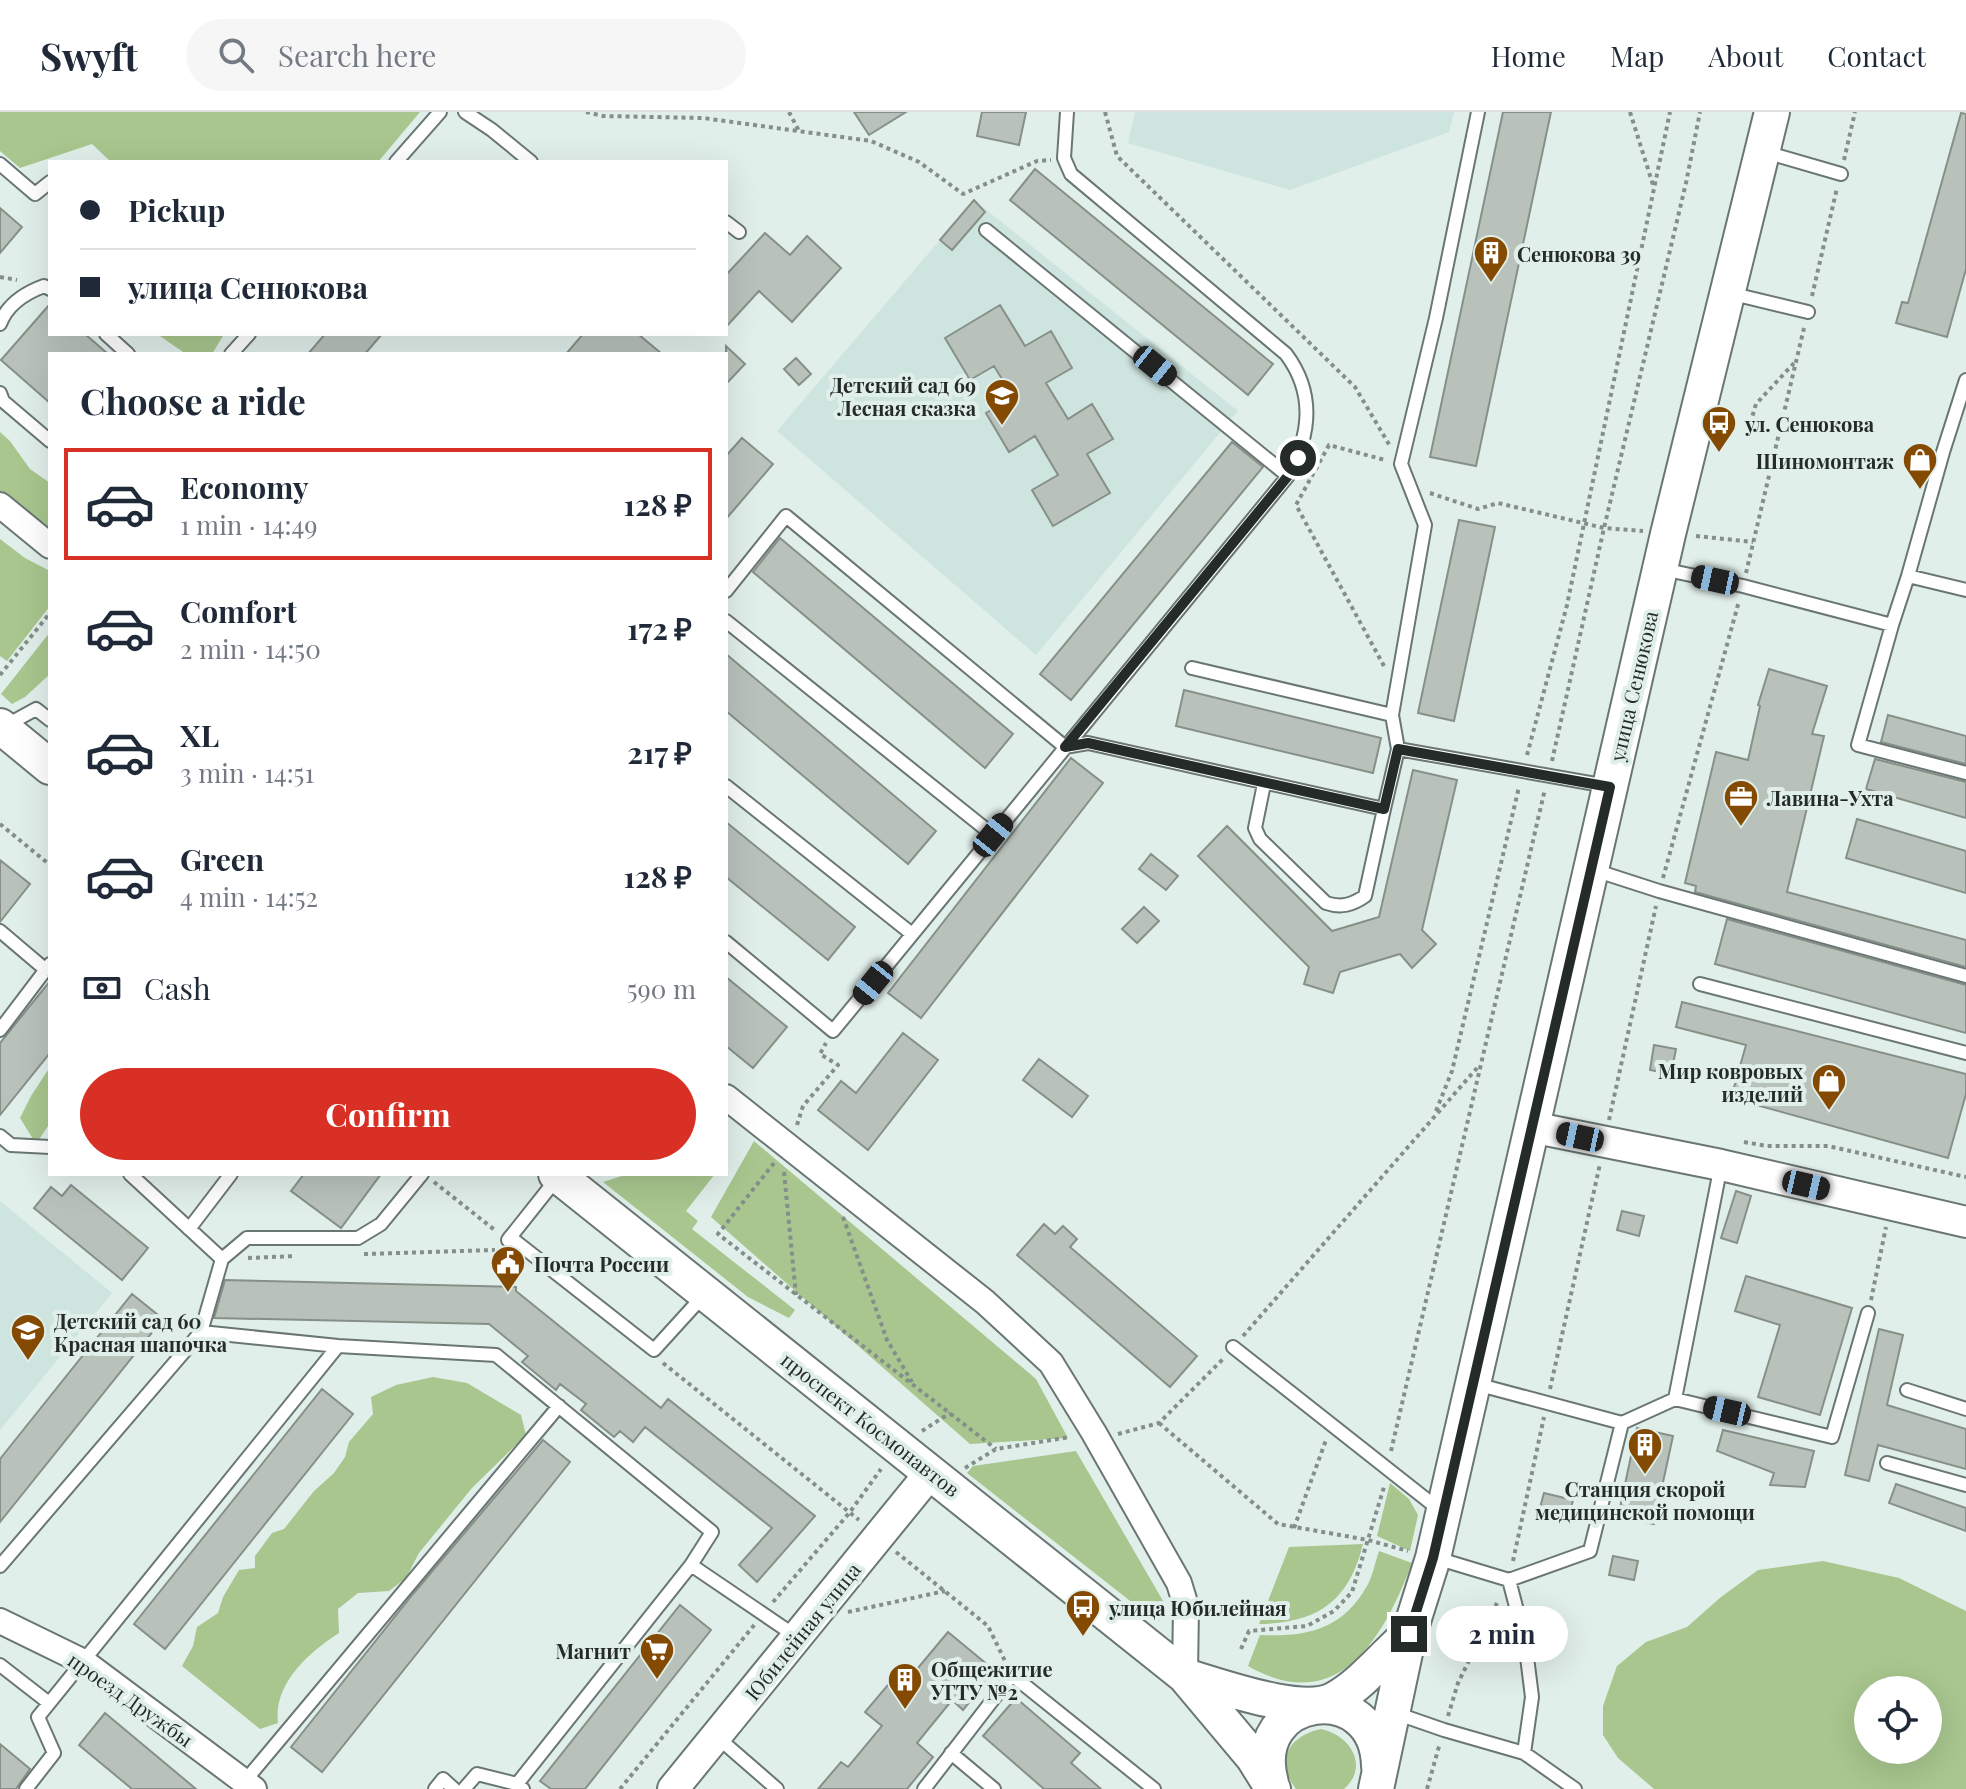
<!DOCTYPE html>
<html lang="en">
<head>
<meta charset="utf-8">
<style>
	:root { --surface:#fff; --page:#f6f6f7; --text:#1f2937; --muted:#747a83; --line:#e0e1e3; --accent:#d93025 }
	body { margin:0; font-family:"Playfair Display",serif; background:var(--page); color:var(--text); height:100vh; display:flex; flex-direction:column; font-size:30px; white-space:nowrap }
	* { box-sizing:border-box; margin:0 }
	p { font-size:26px; color:var(--muted) }
	.icon { flex:none; width:44px; height:44px; fill:none; stroke:currentColor; stroke-width:2; stroke-linecap:round; stroke-linejoin:round }
	.map { position:relative; flex:1; overflow:hidden }
	.drawer { position:absolute; left:48px; top:240px; width:680px; height:824px; display:flex; flex-direction:column; background:var(--surface); border-radius:0px; box-shadow:0 8px 32px #0002 }
	.drawer>* { flex:none }
	.top-card { position:absolute; left:48px; top:48px; width:680px; height:176px; border-radius:0px; box-shadow:0 8px 32px #0002; display:grid; align-content:center; height:176px; padding:0 32px; background:var(--surface) }
	.buttons { position:absolute; left:1854px; top:1564px; display:grid; gap:16px }
	.buttons a { display:grid; place-items:center; width:88px; height:88px; border-radius:50%; background:var(--surface); box-shadow:0 8px 32px #0002; font-size:40px }
	.end { position:absolute; width:36px; height:36px; margin:-18px; border:10px solid #252b29; background:#fff; box-shadow:0 0 0 4px #fff }
	.from { border-radius:50% }
	.bubble { position:absolute; height:56px; border-radius:28px; background:var(--surface); box-shadow:0 8px 32px #0002; font-size:26px; font-weight:700; line-height:56px; text-align:center }
	.car { position:absolute; width:24px; height:48px; margin:-24px -12px; border-radius:10px; box-shadow:0 0 6px 2px #0007; background:linear-gradient(#222 24%,#8ab4d8 0 40%,#222 0 76%,#8ab4d8 0 86%,#222 0) }
	.top-card b { display:flex; align-items:center; gap:28px; height:76px; font-size:30px }
	.top-card b+b { border-top:2px solid var(--line) }
	.top-card i { width:20px; height:20px; background:var(--text) }
	ul { padding:0; list-style:none }
	li { display:flex; align-items:center; gap:24px; height:112px; margin:0 16px 12px; padding:0 16px; border:4px solid transparent; border-radius:0px }
	li div { flex:1 }
	li b { display:block; font-size:30px }
	li em { font-style:normal; font-weight:700 }
	li.active { border-color:var(--accent) }
	li>.icon { width:72px; height:72px; stroke-width:1.5 }
	h2 { padding:0 32px; font-size:36px; line-height:96px }
	.pay { display:flex; align-items:center; gap:20px; height:88px; padding:0 32px; font-size:30px }
	.pay p { margin-inline-start:auto }
	.primary-button { display:flex; gap:16px; margin-top:auto; padding:16px 32px }
	.primary-button a { flex:1; height:92px; border-radius:48px; background:var(--accent); color:#fff; font-size:32px; font-weight:700; line-height:92px; text-align:center }
	header { display:flex; align-items:center; gap:48px; box-sizing:border-box; height:112px; padding:0 40px; background:var(--surface); border-bottom:2px solid var(--line) }
	header strong { font-size:38px }
	nav { display:flex; gap:44px; margin-inline-start:auto; font-size:28px }
	.search { width:560px; height:72px; background:var(--page); display:flex; align-items:center; gap:20px; box-sizing:border-box; padding:0 28px; border-radius:44px; color:var(--muted); font-size:30px }
	.map>svg:first-child { display:block }
</style>
</head>
<body>
<header>
<strong>Swyft</strong>
<div class="search"><svg class="icon" aria-label="search" viewBox="0 0 24 24"><circle cx="10" cy="10" r="6"/><path d="M15 15l6 6"/></svg>Search here</div>
<nav><a>Home</a><a>Map</a><a>About</a><a>Contact</a></nav>
</header>
<div class="map">
<svg width="1966" height="1677" viewBox="0 0 1966 1677">
	<rect width="100%" height="100%" fill="#e1efeb"/>
	<path fill="#cee4de" d="M1135,0H1454L1449,20L1290,78L1128,31Z
		M974,88L1238,299L1036,543L777,319Z
		M0,1089L112,1181L0,1318Z"/>
	<path fill="#a8c68e" fill-rule="evenodd" d="M0,0H420L378,50H111L92,32L20,56L0,39Z
		M157,222H223V224L212,242H186Z
		M0,320L10,329L30,357L50,371V424L0,383Z
		M0,427L25,446L50,459V494L7,549L0,544Z
		M50,520V562L25,585L12,592L1,582Z
		M50,955V1011L36,1032L20,1006L31,984Z
		M754,1029L1036,1267L1068,1326L970,1332L711,1105Z
		M628,1062H715L686,1099L698,1109L692,1117L795,1198L789,1206L748,1185L603,1070Z
		M433,1265L467,1271L521,1303L526,1323L472,1376L419,1441L406,1466L389,1479L358,1481L338,1497L339,1521C309,1540 273,1572 278,1611L260,1617L182,1554L193,1534L197,1515L218,1501L223,1485L239,1458L255,1456V1444L272,1421L284,1417L314,1379L334,1361L345,1345L349,1330L373,1302L371,1285L396,1273Z
		M1076,1339L1166,1494L1165,1505L1157,1510L967,1361L973,1354Z
		M1390,1371L1409,1387L1418,1403L1410,1439L1377,1424Z
		M1363,1432C1349,1490 1317,1511 1259,1512L1289,1435Z
		M1379,1439L1412,1451C1384,1525 1339,1606 1248,1554L1260,1523C1307,1525 1342,1518 1367,1474C1373,1464 1375,1450 1379,1439Z
		M1823,1449L1899,1466L1966,1499V1677H1654L1618,1646L1603,1623V1594L1617,1554L1646,1530L1687,1515L1721,1485L1758,1458ZM1868,1578H1928V1638H1868Z
		M1321,1617C1350,1623 1370,1654 1344,1677H1296C1275,1649 1288,1624 1321,1617Z"/>
	<path fill="#b8c2bb" stroke="#869089" stroke-width="2" d="M854,0H906L869,23Z
		M982,0H1026L1019,33L977,24Z
		M1503,0H1551L1476,354L1430,345Z
		M1961,1L1966,2V157L1947,225L1896,211L1902,190L1908,191Z
		M1035,57L1273,252L1248,283L1010,88Z
		M974,88L985,100L952,138L940,128Z
		M0,96L22,115L0,141Z
		M765,121L790,143L807,124L841,156L792,210L759,179L726,215V163Z
		M50,192V222H85L108,242H50V291L1,248Z
		M1000,193L1025,234L1051,219L1072,256L1046,271L1068,307L1092,292L1113,327L1087,342L1110,381L1053,414L1032,378L1058,363L1035,324L1009,340L986,301L1013,285L994,254L970,268L945,226Z
		M325,222H382L365,242H308Z
		M583,222H638L662,242H566Z
		M726,234L745,252L726,272Z
		M796,246L811,262L799,273L784,257Z
		M742,326L773,352L726,407V344Z
		M1232,330L1263,355L1071,588L1040,562Z
		M1459,408L1495,415L1454,609L1418,601Z
		M780,426L1013,622L985,656L753,460Z
		M726,542L936,719L908,752L726,599Z
		M1769,557L1827,574L1812,622L1824,624L1787,780L1966,828V855L1695,780L1696,774L1685,771L1716,640L1748,648L1760,594L1758,593Z
		M1184,578L1381,626L1373,661L1176,614Z
		M1888,603L1966,624V652L1881,630Z
		M1071,646L1103,671L921,906L888,881Z
		M1875,647L1966,670V706L1866,677Z
		M1413,658L1457,668L1422,818L1436,832L1412,856L1400,842L1340,860L1333,881L1304,872L1309,855L1198,744L1227,714L1332,819L1379,805Z
		M1857,707L1966,739V781L1846,746Z
		M726,710L855,815L828,848L726,765Z
		M1151,742L1178,764L1166,778L1139,757Z
		M0,748L30,772L0,810Z
		M1144,795L1159,809L1137,831L1122,817Z
		M1727,807L1966,873V921L1715,852Z
		M726,865L787,915L753,956L726,934Z
		M50,869V941L0,1003V931Z
		M1682,890L1966,962V982L1948,1046L1731,986L1746,933L1676,915Z
		M903,921L938,948L868,1038L818,998L841,969L856,981Z
		M1654,933L1676,937L1671,962L1650,958Z
		M1039,947L1088,984L1072,1005L1023,968Z
		M304,1062H381L341,1116L291,1079Z
		M71,1073L148,1136L122,1168L34,1096L51,1075L62,1084Z
		M1736,1079L1751,1084L1737,1131L1721,1126Z
		M1622,1099L1644,1104L1639,1124L1617,1118Z
		M1044,1112L1055,1122L1063,1114L1077,1127L1070,1135L1197,1244L1170,1275L1017,1143Z
		M1746,1164L1852,1196L1820,1303L1758,1285L1780,1213L1735,1199Z
		M225,1168L516,1175V1179L661,1296L668,1287L815,1404L757,1470L739,1453L772,1416L645,1315L633,1330L620,1319L614,1325L581,1298L586,1292L560,1272L556,1278L522,1250L528,1244L489,1212L214,1206Z
		M132,1182L163,1207L0,1410V1347Z
		M1879,1217L1903,1223L1887,1293L1966,1317V1357L1878,1333L1869,1369L1845,1363Z
		M322,1277L353,1302L165,1537L134,1512Z
		M1637,1316L1673,1324L1654,1412L1618,1405Z
		M1723,1318L1814,1339L1805,1375L1770,1373L1774,1361L1717,1339Z
		M543,1328L570,1350L322,1660L291,1635L413,1482Z
		M1896,1372L1966,1396V1419L1889,1391Z
		M1544,1381L1573,1388L1568,1411L1538,1403Z
		M1613,1444L1638,1449L1634,1468L1609,1463Z
		M680,1493L711,1518L585,1677H551L540,1669Z
		M948,1520L995,1559L963,1598L952,1588L917,1631L933,1645L907,1677H818L841,1650L848,1655L882,1614L865,1600L904,1554L913,1562Z
		M1016,1586L1080,1641L1071,1651L1101,1677H1044L983,1624Z
		M105,1601L196,1677H132L79,1633Z
		M0,1632L30,1657L16,1677H0Z"/>
	<g fill="none" stroke-linecap="round" stroke-linejoin="round">
		<defs>
			<path id="service" d="M465,0L492,18L531,50
				M1765,40L1841,62
				M396,50L440,0
				M0,52L35,82L50,70
				M726,110L739,120
				M986,118L1288,364
				M1729,181L1808,200
				M0,212C7,193 25,181 44,174L50,177
				M106,222L128,242
				M231,242L249,222
				M0,281L3,289L50,329
				M1662,457L1743,474L1892,513L1908,464L1966,478
				M1908,464L1943,340L1966,268
				M726,479L786,404L1065,635L1088,631L1384,697L1398,637L1392,603L1425,413L1401,352L1436,206L1478,0
				M726,509L993,723
				M1892,513L1858,633L1966,661
				M1192,556L1392,603
				M5,614L36,597L50,608
				M1398,637L1607,674
				M1264,672L1255,716L1260,727L1326,791C1341,796 1352,793 1365,784L1384,697
				M726,674L912,822
				M1594,758L1659,779L1966,864
				M0,819L46,858
				M726,830L833,919L1288,364C1311,322 1315,281 1286,242L1071,62L1064,46L1067,0
				M1700,872L1966,941
				M0,918L50,852
				M0,1024L11,1033L50,1035
				M189,1117L231,1062
				M510,1125L654,1238L704,1183
				M508,1128L558,1065
				M222,1147L247,1126H358L381,1112L422,1062
				M201,1220L338,1234L496,1243L712,1420L691,1453L517,1672
				M1233,1235L1441,1399
				M1907,1278L1966,1297
				M1675,1287L1832,1325L1868,1201
				M1622,1311L1675,1287L1721,1053
				M1887,1351L1966,1373
				M1436,1446L1509,1468L1590,1439L1622,1311L1476,1272
				M691,1453L797,1525
				M0,1454L201,1220L222,1147L130,1062
				M1509,1468L1525,1529L1532,1585L1524,1641
				M0,1553L49,1591
				M1395,1601L1444,1618L1524,1641L1575,1677
				M716,1624L777,1677
				M951,1641L994,1677
				M245,1669L559,1294
				M26,1677L54,1641L38,1605L338,1234
				M435,1677L443,1667L454,1677
				M464,1677L477,1662L517,1672L523,1677
				M924,1677L1012,1563L1154,1677"/>
			<path id="minor" d="M0,393L50,434
				M726,985L985,1190L1051,1251L1094,1321L1179,1471L1186,1494L1185,1564
				M0,1509L84,1550L254,1677"/>
			<path id="tertiary" d="M1531,1015L1721,1053L1966,1110
				M673,1677L931,1360"/>
			<path id="secondary" d="M0,614L50,655
				M556,1062L1185,1564L1253,1645L1273,1677
				M1185,1564C1220,1574 1303,1605 1335,1587C1362,1572 1385,1543 1409,1522
				M1271,1671C1246,1581 1377,1564 1379,1654
				M1376,1677L1409,1522L1433,1446L1668,422L1772,0"/>
		</defs>
		<use href="#service" stroke="#6a7673" stroke-width="16"/>
		<use href="#minor" stroke="#6a7673" stroke-width="28"/>
		<use href="#tertiary" stroke="#6a7673" stroke-width="34"/>
		<use href="#secondary" stroke="#6a7673" stroke-width="38"/>
		<path stroke="#848e8b" stroke-width="4" stroke-dasharray="4 4" stroke-linecap="butt" d="M586,0L603,4L703,6L871,29L919,50L963,82L1037,49L1051,48
			M789,0L799,19
			M1105,0L1117,44L1355,275L1390,334
			M1630,0L1653,73
			M1844,48L1855,0
			M0,165L17,168
			M1812,184L1837,76
			M1748,319L1756,292L1795,250
			M1430,381L1478,397L1498,391L1604,416L1643,419
			M1696,424L1753,430
			M1746,461L1804,216
			M1384,554L1296,393L1329,333L1385,348
			M0,563L50,501
			M1527,643L1567,493L1670,0
			M1552,649L1604,416L1686,71L1700,0
			M0,712L50,753
			M1663,766L1739,489
			M1436,999L1452,959L1519,675
			M1609,1008L1656,794
			M797,1013L803,994L838,953L820,942L826,931
			M1744,1030L1767,1034H1828L1966,1065
			M774,1051L718,1122L996,1337
			M784,1060L796,1183
			M434,1070L496,1119
			M843,1105L887,1228L912,1270
			M364,1142L495,1138
			M248,1146L295,1144
			M1871,1188L1886,1115
			M1243,1224L1477,956
			M663,1251L859,1408
			M1550,1277L1600,1052
			M1159,1311L1278,1412L1368,1428L1408,1439
			M922,1319L950,1301
			M1118,1322L1159,1311L1225,1245
			M1391,1339L1545,677
			M965,1356L996,1337L1070,1325
			M1294,1416L1326,1328
			M896,1440L988,1514L1006,1551
			M1513,1449L1544,1305
			M773,1490L850,1400L881,1357
			M848,1500L945,1479
			M1241,1537L1249,1519L1307,1514L1334,1499L1352,1480L1384,1375
			M1448,1604L1458,1571L1497,1491
			M620,1677L755,1512
			M1427,1677L1440,1631"/>
		<use href="#service" stroke="#fff" stroke-width="12"/>
		<use href="#minor" stroke="#fff" stroke-width="24"/>
		<use href="#tertiary" stroke="#fff" stroke-width="30"/>
		<use href="#secondary" stroke="#fff" stroke-width="34"/>
	</g>
	<g fill="none" stroke-linecap="round" stroke-linejoin="round">
		<path stroke="#252b29" stroke-width="10" d="M1298,346L1288,364L1065,635L1088,631L1384,697L1398,637L1610,675L1433,1446L1409,1522"/>
	</g>
	<defs>
		<symbol id="building-pin" viewBox="-11 -11 22 30"><path d="M0 17L-7.5 6A9.5 9.5 0 1 1 7.5 6Z" fill="#854a02" stroke="#e1efeb"/><path d="M-4-6H4V6H1V3H-1V6H-4ZM-2.5-4.3h1.7v1.8h-1.7ZM.8-4.3h1.7v1.8H.8ZM-2.5-1h1.7V.8h-1.7ZM.8-1h1.7V.8H.8Z" fill="#fff"/></symbol>
		<symbol id="school-pin" viewBox="-11 -11 22 30"><path d="M0 17L-7.5 6A9.5 9.5 0 1 1 7.5 6Z" fill="#854a02" stroke="#e1efeb"/><path d="M0-5L7-2L0 1L-7-2ZM-4 1L0 2.5L4 1V4Q0 6-4 4Z" fill="#fff"/></symbol>
		<symbol id="bus-pin" viewBox="-11 -11 22 30"><path d="M0 17L-7.5 6A9.5 9.5 0 1 1 7.5 6Z" fill="#854a02" stroke="#e1efeb"/><path d="M-5-6H5V4H4V6H2V4H-2V6H-4V4H-5ZM-3.5-4V0h7V-4ZM-3.5 1.2v1.5H-2V1.2ZM2 1.2v1.5H3.5V1.2Z" fill="#fff"/></symbol>
		<symbol id="shop-pin" viewBox="-11 -11 22 30"><path d="M0 17L-7.5 6A9.5 9.5 0 1 1 7.5 6Z" fill="#854a02" stroke="#e1efeb"/><path d="M-5-2.5h2.3a2.7 3.5 0 0 1 5.4 0H5L5.5 6h-11ZM-1.5-2.5h3a1.5 2.3 0 0 0-3 0Z" fill="#fff"/></symbol>
		<symbol id="office-pin" viewBox="-11 -11 22 30"><path d="M0 17L-7.5 6A9.5 9.5 0 1 1 7.5 6Z" fill="#854a02" stroke="#e1efeb"/><path d="M-6-3h4V-5.5h4V-3h4V5H-6ZM-1-4.5V-3h2v-1.5ZM-6 0V1H6V0Z" fill="#fff"/></symbol>
		<symbol id="civic-pin" viewBox="-11 -11 22 30"><path d="M0 17L-7.5 6A9.5 9.5 0 1 1 7.5 6Z" fill="#854a02" stroke="#e1efeb"/><path d="M-.6-6.5H3V-4.5H.6V-3L4-1V1h2V6H-6V1h2V-1L-.6-3ZM-1.2 2.5V6h2.4V2.5Z" fill="#fff"/></symbol>
		<symbol id="supermarket-pin" viewBox="-11 -11 22 30"><path d="M0 17L-7.5 6A9.5 9.5 0 1 1 7.5 6Z" fill="#854a02" stroke="#e1efeb"/><path d="M-6-5.5h2.5l.6 2H6L4.5 2H-2.5L-4.4-4H-6ZM-1.5 3.2a1.3 1.3 0 1 0 .1 0ZM3 3.2a1.3 1.3 0 1 0 .1 0Z" fill="#fff"/></symbol>
	</defs>
	<g fill-rule="evenodd">
		<use href="#building-pin" x="1471" y="121" width="40" height="54"/>
		<use href="#school-pin" x="982" y="264" width="40" height="54"/>
		<use href="#bus-pin" x="1699" y="291" width="40" height="54"/>
		<use href="#shop-pin" x="1900" y="328" width="40" height="54"/>
		<use href="#office-pin" x="1721" y="665" width="40" height="54"/>
		<use href="#shop-pin" x="1809" y="949" width="40" height="54"/>
		<use href="#civic-pin" x="488" y="1131" width="40" height="54"/>
		<use href="#school-pin" x="8" y="1199" width="40" height="54"/>
		<use href="#building-pin" x="1625" y="1313" width="40" height="54"/>
		<use href="#bus-pin" x="1063" y="1475" width="40" height="54"/>
		<use href="#supermarket-pin" x="637" y="1518" width="40" height="54"/>
		<use href="#building-pin" x="885" y="1548" width="40" height="54"/>
	</g>
	<g text-anchor="middle" dominant-baseline="central" stroke-width="8" stroke-linejoin="round" paint-order="stroke">
		<g font-size="20" font-weight="bold" fill="#252b29" stroke="#e1efeb" text-anchor="start">
			<text x="1517" y="141">Сенюкова 39</text>
			<text x="976" y="272" text-anchor="end">Детский сад 69<tspan x="976" dy="23">Лесная сказка</tspan></text>
			<text x="1745" y="311">ул. Сенюкова</text>
			<text x="1894" y="348" text-anchor="end">Шиномонтаж</text>
			<text x="1767" y="685">Лавина-Ухта</text>
			<text x="1803" y="958" text-anchor="end">Мир ковровых<tspan x="1803" dy="23">изделий</tspan></text>
			<text x="534" y="1151">Почта России</text>
			<text x="54" y="1208">Детский сад 60<tspan x="54" dy="23">Красная шапочка</tspan></text>
			<text x="1645" y="1376" text-anchor="middle">Станция скорой<tspan x="1645" dy="23">медицинской помощи</tspan></text>
			<text x="1109" y="1495">улица Юбилейная</text>
			<text x="631" y="1538" text-anchor="end">Магнит</text>
			<text x="931" y="1556">Общежитие<tspan x="931" dy="23">УГТУ №2</tspan></text>
		</g>
		<g font-size="20" fill="#252b29" stroke="#e1efeb">
			<text transform="translate(1633 574) rotate(-77)">улица Сенюкова</text>
			<text transform="translate(871 1312) rotate(38)">проспект Космонавтов</text>
			<text transform="translate(802 1519) rotate(-51)">Юбилейная улица</text>
			<text transform="translate(131 1587) rotate(35)">проезд Дружбы</text>
		</g>
	</g>
</svg>
<div class="buttons">
<a><svg class="icon" aria-label="locate" viewBox="0 0 24 24"><circle cx="12" cy="12" r="6"/><path d="M12 2v4M12 18v4M2 12h4M18 12h4"/></svg></a>
</div>
<i class="end from" style="left:1298px;top:346px"></i>
<i class="end" style="left:1409px;top:1522px"></i>
<div class="bubble" style="left:1436px;top:1494px;width:132px">2 min</div>
<i class="car" style="left:1155px;top:254px;rotate:129deg"></i>
<i class="car" style="left:1715px;top:468px;rotate:282deg"></i>
<i class="car" style="left:993px;top:723px;rotate:39deg"></i>
<i class="car" style="left:873px;top:871px;rotate:219deg"></i>
<i class="car" style="left:1580px;top:1025px;rotate:282deg"></i>
<i class="car" style="left:1806px;top:1073px;rotate:103deg"></i>
<i class="car" style="left:1727px;top:1299px;rotate:283deg"></i>
<div class="top-card">
<b><i class="from"></i>Pickup</b>
<b><i></i>улица Сенюкова</b>
</div>
<section class="drawer">
<h2>Choose a ride</h2>
<ul>
<li class="active"><svg class="icon" aria-label="car" viewBox="0 0 24 24"><path d="M5 17H2v-5l4-1 3-4h7l3 4 3 1v5h-3M9 17h6M6 11h13"/><circle cx="7" cy="17" r="2"/><circle cx="17" cy="17" r="2"/></svg><div><b>Economy</b><p>1 min · 14:49</p></div><em>128 ₽</em></li>
<li><svg class="icon" aria-label="car" viewBox="0 0 24 24"><path d="M5 17H2v-5l4-1 3-4h7l3 4 3 1v5h-3M9 17h6M6 11h13"/><circle cx="7" cy="17" r="2"/><circle cx="17" cy="17" r="2"/></svg><div><b>Comfort</b><p>2 min · 14:50</p></div><em>172 ₽</em></li>
<li><svg class="icon" aria-label="car" viewBox="0 0 24 24"><path d="M5 17H2v-5l4-1 3-4h7l3 4 3 1v5h-3M9 17h6M6 11h13"/><circle cx="7" cy="17" r="2"/><circle cx="17" cy="17" r="2"/></svg><div><b>XL</b><p>3 min · 14:51</p></div><em>217 ₽</em></li>
<li><svg class="icon" aria-label="car" viewBox="0 0 24 24"><path d="M5 17H2v-5l4-1 3-4h7l3 4 3 1v5h-3M9 17h6M6 11h13"/><circle cx="7" cy="17" r="2"/><circle cx="17" cy="17" r="2"/></svg><div><b>Green</b><p>4 min · 14:52</p></div><em>128 ₽</em></li>
</ul>
<div class="pay"><svg class="icon" aria-label="cash" viewBox="0 0 24 24"><path d="M3 7h18v10H3z"/><circle cx="12" cy="12" r="2"/></svg>Cash<p>590 m</p></div>
<div class="primary-button"><a>Confirm</a></div>
</section>
</div>
</body>
</html>
